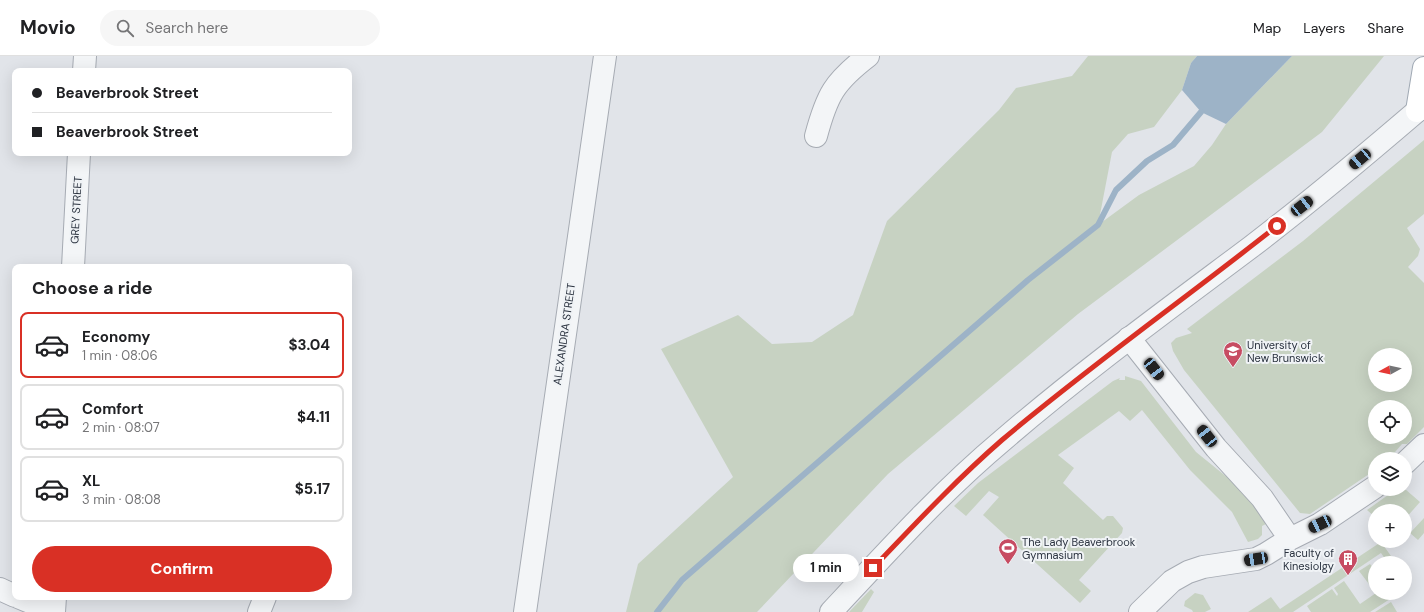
<!DOCTYPE html>
<html lang="en">
<head>
<meta charset="utf-8">
<style>
	:root { --surface:#fff; --page:#f6f6f6; --text:#202124; --muted:#757577; --line:#e0e0e0; --accent:#d93025 }
	body { margin:0; font-family:"DM Sans",sans-serif; background:var(--page); color:var(--text); height:100vh; display:flex; flex-direction:column; font-size:15px; white-space:nowrap }
	* { box-sizing:border-box; margin:0 }
	p { font-size:13px; color:var(--muted) }
	.icon { flex:none; width:22px; height:22px; fill:none; stroke:currentColor; stroke-width:2; stroke-linecap:round; stroke-linejoin:round }
	.map { position:relative; flex:1; overflow:hidden }
	.details { position:absolute; left:12px; top:208px; width:340px; height:336px; display:flex; flex-direction:column; background:var(--surface); border-radius:8px; box-shadow:0 4px 16px #0002 }
	.details>* { flex:none }
	.hud { position:absolute; left:12px; top:12px; width:340px; height:88px; border-radius:8px; box-shadow:0 4px 16px #0002; display:grid; align-content:center; height:88px; padding:0 20px; background:var(--surface) }
	.needle { width:26px; rotate:262deg }
	.buttons { position:absolute; left:1368px; top:292px; display:grid; gap:8px }
	.buttons a { display:grid; place-items:center; width:44px; height:44px; border-radius:50%; background:var(--surface); box-shadow:0 4px 16px #0002; font-size:20px }
	.end { position:absolute; width:18px; height:18px; margin:-9px; border:5px solid #d93025; background:#fff; box-shadow:0 0 0 2px #fff }
	.from { border-radius:50% }
	.bubble { position:absolute; height:28px; border-radius:14px; background:var(--surface); box-shadow:0 4px 16px #0002; font-size:13px; font-weight:700; line-height:28px; text-align:center }
	.car { position:absolute; width:12px; height:24px; margin:-12px -6px; border-radius:5px; box-shadow:0 0 3px 1px #0007; background:linear-gradient(#222 24%,#8ab4d8 0 40%,#222 0 76%,#8ab4d8 0 86%,#222 0) }
	.hud b { display:flex; align-items:center; gap:14px; height:38px; font-size:15px }
	.hud b+b { border-top:1px solid var(--line) }
	.hud i { width:10px; height:10px; background:var(--text) }
	ul { padding:0; list-style:none }
	li { display:flex; align-items:center; gap:12px; height:66px; margin:0 8px 6px; padding:0 12px; border:2px solid var(--line); border-radius:8px }
	li div { flex:1 }
	li b { display:block; font-size:15px }
	li em { font-style:normal; font-weight:700 }
	li.on { border-color:var(--accent) }
	li>.icon { width:36px; height:36px; stroke-width:1.5 }
	h2 { padding:0 20px; font-size:18px; line-height:48px }
	.button { display:flex; gap:8px; margin-top:auto; padding:8px 20px }
	.button a { flex:1; height:46px; border-radius:24px; background:var(--accent); color:#fff; font-size:16px; font-weight:700; line-height:46px; text-align:center }
	header { display:flex; align-items:center; gap:24px; box-sizing:border-box; height:56px; padding:0 20px; background:var(--surface); border-bottom:1px solid var(--line) }
	header strong { font-size:19px }
	nav { display:flex; gap:22px; margin-inline-start:auto; font-size:14px }
	.search { width:280px; height:36px; background:var(--page); display:flex; align-items:center; gap:10px; box-sizing:border-box; padding:0 14px; border-radius:22px; color:var(--muted); font-size:15px }
	.map>svg:first-child { display:block }
</style>
</head>
<body>
<header>
<strong>Movio</strong>
<div class="search"><svg class="icon" aria-label="search" viewBox="0 0 24 24"><circle cx="10" cy="10" r="6"/><path d="M15 15l6 6"/></svg>Search here</div>
<nav><a>Map</a><a>Layers</a><a>Share</a></nav>
</header>
<div class="map">
<svg width="1424" height="556" viewBox="0 0 1424 556">
	<rect width="100%" height="100%" fill="#e1e4e9"/>
	<path fill="#c7d2c2" fill-rule="evenodd" d="M1088,0H1197L1191,7L1182,34L1154,71L1128,78L1112,96L1098,169L1139,139L1194,110L1212,89L1226,68L1292,0H1384L1322,76L1078,258L888,418L757,556H626L638,508L733,421L661,293L738,259L772,288L812,286L853,259L887,165L999,54L1016,32L1072,20Z
		M1424,84V158L1407,172L1420,193L1418,200L1408,211L1424,227V371L1407,388H1402L1389,403H1375V414L1310,458L1300,457L1184,314L1173,295L1171,287L1176,282L1192,277L1187,273L1303,185ZM1375,299H1405V329H1375ZM1375,351H1405V381H1375Z
		M1125,320L1141,325L1196,396L1233,426L1251,445L1266,468L1262,470V479L1258,483L1248,486L1232,456L1190,414L1142,354L1130,365L1119,355L1058,399L1074,412L1063,427L1103,464L1107,460H1113L1123,472L1122,477L1079,524L1091,535L1080,547L983,459L999,441L989,435L966,460L954,450L978,427L1113,325L1120,322L1119,324H1125Z
		M1400,433H1405L1420,446L1405,463V455H1375V461L1367,454L1388,439Z
		M1424,462V477L1418,484L1410,477Z
		M1381,486L1396,507H1388L1381,497L1293,556H1248L1271,541L1280,553Z
		M1370,508L1375,514V536L1359,515Z
		M1344,525L1360,548L1376,537H1386L1390,543L1370,556H1311L1307,550L1332,533L1337,540L1338,538L1334,532Z
		M871,533L874,536L862,556H849Z
		M1195,537L1203,539L1211,553L1205,556H1193L1192,554L1184,550L1185,545Z
		M1391,546L1397,556H1375Z"/>
	<path fill="#9db3c7" d="M1197,0H1292L1226,68L1201,56L1182,34L1191,7Z"/>
	<g fill="none" stroke-linecap="round" stroke-linejoin="round">
		<path stroke="#9db3c7" stroke-width="6" d="M657,556L682,524L1028,224L1098,169L1116,134L1147,105L1173,89L1201,56"/>
		<defs>
			<path id="minor" d="M84,15L85,0
				M816,80C827,39 834,26 868,0
				M73,211L79,97
				M1129,282L1216,392L1262,442L1290,483
				M1405,407L1424,389
				M54,556L55,541
				M259,556L265,541
				M525,556L605,0
				M1140,556L1172,525L1188,516L1203,511L1256,503L1266,498L1290,483L1320,468L1375,431"/>
			<path id="tertiary" d="M0,533L15,540
				M18,541L54,556
				M831,556C886,497 941,436 1003,384C1082,316 1167,254 1251,191C1310,146 1367,98 1424,49"/>
			<path id="primary" d="M1417,55L1424,12"/>
		</defs>
		<use href="#minor" stroke="#a6abb3" stroke-width="24"/>
		<use href="#tertiary" stroke="#a6abb3" stroke-width="24"/>
		<use href="#primary" stroke="#a0a9b4" stroke-width="24"/>
		<use href="#minor" stroke="#f3f5f7" stroke-width="22"/>
		<use href="#tertiary" stroke="#f3f5f7" stroke-width="22"/>
		<use href="#primary" stroke="#fff" stroke-width="22"/>
	</g>
	<g fill="none" stroke-linecap="round" stroke-linejoin="round">
		<path stroke="#d93025" stroke-width="5" d="M873,512C915,468 956,424 1002,384C1091,309 1186,242 1277,170"/>
	</g>
	<defs>
		<symbol id="university-pin" viewBox="-11 -11 22 30"><path d="M0 17L-7.5 6A9.5 9.5 0 1 1 7.5 6Z" fill="#c74c62" stroke="#f0f3f6"/><path d="M0-5L7-2L0 1L-7-2ZM-4 1L0 2.5L4 1V4Q0 6-4 4Z" fill="#fff"/></symbol>
		<symbol id="stadium-pin" viewBox="-11 -11 22 30"><path d="M0 17L-7.5 6A9.5 9.5 0 1 1 7.5 6Z" fill="#c74c62" stroke="#f0f3f6"/><path d="M0-5a6.5 5 0 1 0 0 10a6.5 5 0 1 0 0-10ZM-3.5-1.8h7v3.6h-7Z" fill="#fff"/></symbol>
		<symbol id="building-pin" viewBox="-11 -11 22 30"><path d="M0 17L-7.5 6A9.5 9.5 0 1 1 7.5 6Z" fill="#c74c62" stroke="#f0f3f6"/><path d="M-4-6H4V6H1V3H-1V6H-4ZM-2.5-4.3h1.7v1.8h-1.7ZM.8-4.3h1.7v1.8H.8ZM-2.5-1h1.7V.8h-1.7ZM.8-1h1.7V.8H.8Z" fill="#fff"/></symbol>
	</defs>
	<g fill-rule="evenodd">
		<use href="#university-pin" x="1222" y="284" width="22" height="30"/>
		<use href="#stadium-pin" x="997" y="481" width="22" height="30"/>
		<use href="#building-pin" x="1337" y="492" width="22" height="30"/>
	</g>
	<g text-anchor="middle" dominant-baseline="central" stroke-width="4" stroke-linejoin="round" paint-order="stroke">
		<g font-size="11" fill="#2a323f" stroke="#f0f3f6">
			<text transform="translate(76 154) rotate(-87)">GREY STREET</text>
			<text transform="translate(564 278) rotate(-82)">ALEXANDRA STREET</text>
		</g>
		<g font-size="11" fill="#2a323f" stroke="#f0f3f6" text-anchor="start">
			<text x="1247" y="289">University of<tspan x="1247" dy="13">New Brunswick</tspan></text>
			<text x="1022" y="486">The Lady Beaverbrook<tspan x="1022" dy="13">Gymnasium</tspan></text>
			<text x="1334" y="497" text-anchor="end">Faculty of<tspan x="1334" dy="13">Kinesiolgy</tspan></text>
		</g>
	</g>
</svg>
<div class="buttons">
<a><svg class="needle" viewBox="-14 -14 28 28"><path d="M0-13l5 13h-10z" fill="#e53935"/><path d="M0 13l5-13h-10z" fill="#757577"/></svg></a>
<a><svg class="icon" aria-label="locate" viewBox="0 0 24 24"><circle cx="12" cy="12" r="6"/><path d="M12 2v4M12 18v4M2 12h4M18 12h4"/></svg></a>
<a><svg class="icon" aria-label="layers" viewBox="0 0 24 24"><path d="M12 4l9 5-9 5-9-5zM3 14l9 5 9-5"/></svg></a>
<a>+</a>
<a>−</a>
</div>
<i class="end from" style="left:1277px;top:170px"></i>
<i class="end" style="left:873px;top:512px"></i>
<div class="bubble" style="left:793px;top:498px;width:66px">1 min</div>
<i class="car" style="left:1360px;top:103px;rotate:230deg"></i>
<i class="car" style="left:1302px;top:150px;rotate:52deg"></i>
<i class="car" style="left:1154px;top:313px;rotate:142deg"></i>
<i class="car" style="left:1207px;top:380px;rotate:322deg"></i>
<i class="car" style="left:1320px;top:468px;rotate:245deg"></i>
<i class="car" style="left:1256px;top:503px;rotate:261deg"></i>
<div class="hud">
<b><i class="from"></i>Beaverbrook Street</b>
<b><i></i>Beaverbrook Street</b>
</div>
<section class="details">
<h2>Choose a ride</h2>
<ul>
<li class="on"><svg class="icon" aria-label="car" viewBox="0 0 24 24"><path d="M5 17H2v-5l4-1 3-4h7l3 4 3 1v5h-3M9 17h6M6 11h13"/><circle cx="7" cy="17" r="2"/><circle cx="17" cy="17" r="2"/></svg><div><b>Economy</b><p>1 min · 08:06</p></div><em>$3.04</em></li>
<li><svg class="icon" aria-label="car" viewBox="0 0 24 24"><path d="M5 17H2v-5l4-1 3-4h7l3 4 3 1v5h-3M9 17h6M6 11h13"/><circle cx="7" cy="17" r="2"/><circle cx="17" cy="17" r="2"/></svg><div><b>Comfort</b><p>2 min · 08:07</p></div><em>$4.11</em></li>
<li><svg class="icon" aria-label="car" viewBox="0 0 24 24"><path d="M5 17H2v-5l4-1 3-4h7l3 4 3 1v5h-3M9 17h6M6 11h13"/><circle cx="7" cy="17" r="2"/><circle cx="17" cy="17" r="2"/></svg><div><b>XL</b><p>3 min · 08:08</p></div><em>$5.17</em></li>
</ul>
<div class="button"><a>Confirm</a></div>
</section>
</div>
</body>
</html>
